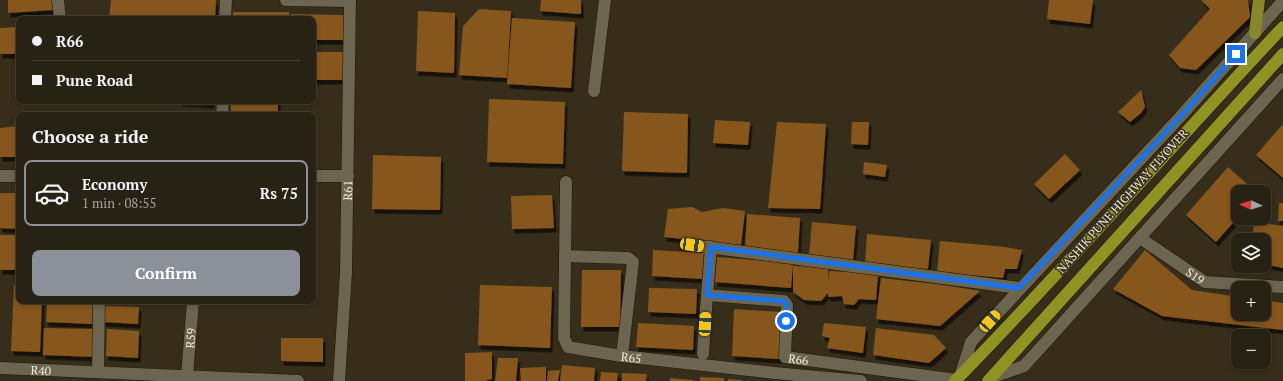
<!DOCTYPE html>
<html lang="en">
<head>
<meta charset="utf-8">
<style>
	:root { --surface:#282214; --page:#342f22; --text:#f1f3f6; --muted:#a5a4a0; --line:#443f34; --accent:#8c9099 }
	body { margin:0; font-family:"PT Serif",serif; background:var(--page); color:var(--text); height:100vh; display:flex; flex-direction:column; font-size:15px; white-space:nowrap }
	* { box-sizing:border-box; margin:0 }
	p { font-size:13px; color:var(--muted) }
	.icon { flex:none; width:22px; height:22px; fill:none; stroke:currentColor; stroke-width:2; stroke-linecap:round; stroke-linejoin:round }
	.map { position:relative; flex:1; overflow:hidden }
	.drawer { position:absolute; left:16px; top:112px; width:300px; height:192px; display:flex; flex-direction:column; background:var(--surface); border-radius:8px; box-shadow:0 2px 6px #0003,0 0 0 1px var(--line) }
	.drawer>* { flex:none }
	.hud { position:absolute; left:16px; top:16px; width:300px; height:88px; border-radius:8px; box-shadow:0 2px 6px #0003,0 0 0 1px var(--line); display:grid; align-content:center; height:88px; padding:0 16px; background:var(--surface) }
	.needle { width:26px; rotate:274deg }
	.tools { position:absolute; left:1231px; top:185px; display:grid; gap:8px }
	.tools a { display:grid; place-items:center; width:40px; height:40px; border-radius:8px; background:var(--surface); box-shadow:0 2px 6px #0003,0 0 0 1px var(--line); font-size:20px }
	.end { position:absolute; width:18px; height:18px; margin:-9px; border:5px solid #1a73e8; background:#fff; box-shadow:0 0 0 2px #fff }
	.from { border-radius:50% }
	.car { position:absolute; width:12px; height:24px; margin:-12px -6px; border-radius:5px; box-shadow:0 0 3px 1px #0007; background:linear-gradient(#f5c518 24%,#345 0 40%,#f5c518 0 76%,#345 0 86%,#f5c518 0) }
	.hud b { display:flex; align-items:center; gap:14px; height:38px; font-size:15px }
	.hud b+b { border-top:1px solid var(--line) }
	.hud i { width:10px; height:10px; background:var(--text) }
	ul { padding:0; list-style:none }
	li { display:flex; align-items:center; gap:12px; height:66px; margin:0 8px 6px; padding:0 8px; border:2px solid transparent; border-radius:8px }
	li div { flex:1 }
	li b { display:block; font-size:15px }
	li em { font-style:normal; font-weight:700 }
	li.on { border-color:var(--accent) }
	li>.icon { width:36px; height:36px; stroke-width:1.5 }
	h2 { padding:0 16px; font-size:18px; line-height:48px }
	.action { display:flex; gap:8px; margin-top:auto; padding:8px 16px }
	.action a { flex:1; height:46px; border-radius:8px; background:var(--accent); color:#fff; font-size:16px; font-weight:700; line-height:46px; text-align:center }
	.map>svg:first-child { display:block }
</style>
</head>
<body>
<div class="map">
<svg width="1283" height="381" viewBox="0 0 1283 381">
	<defs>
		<filter id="shadow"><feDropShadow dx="2.5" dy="4.5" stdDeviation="0" flood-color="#0009"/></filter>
	</defs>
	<rect width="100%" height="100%" fill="#362e1b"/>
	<path fill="#87571a" filter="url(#shadow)" d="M8,0H52L53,10L8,13Z
		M111,0H216L215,19H109Z
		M541,0H581V14L540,11Z
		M1049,0H1093L1090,24L1047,19Z
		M1201,0H1248L1250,17L1196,70L1180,68L1169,55L1210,9Z
		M479,9L511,11L507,78L459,75L463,26Z
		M418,11L455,13L454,73L416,71Z
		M233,12H289V19H233Z
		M291,14L344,15L343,40H313V19H291Z
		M512,18L575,22L571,88L507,84Z
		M19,27V54H0V28Z
		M313,52H344L343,80H313Z
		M1141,90L1145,107L1141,113L1130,122L1118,112Z
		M489,99L565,102L563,164L487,162Z
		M180,101H212V104L180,102Z
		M231,101H278V112H231Z
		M624,112L688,114L687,173L622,171Z
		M715,120L750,122L748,145L713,143Z
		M777,122L826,124L820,209L768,208Z
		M852,122H869L868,145L851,144Z
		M1283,124V178L1256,155Z
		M19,126V157H0V128Z
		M1065,154L1080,170L1049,199L1034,184Z
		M373,155L441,157L440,210L372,209Z
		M864,162L887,165L885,177L863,174Z
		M1228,167L1256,192H1238V217L1216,242L1186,215Z
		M0,193H19V229L0,228Z
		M552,195L554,228L512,229L511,196Z
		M1279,203H1283V221H1278Z
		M692,207L702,212L723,208L745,211L741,245L664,237L668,209Z
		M747,214L800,218L798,253L745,249Z
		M812,222L856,226L853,261L809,256Z
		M1255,222L1283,226V268L1264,264V240H1251Z
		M867,234L931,240L928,269L865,264Z
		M0,235H19V270H0Z
		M940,241L1005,247L1022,250L1017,269H1005L1003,278L937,272Z
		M653,250L704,253L702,279L652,276Z
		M1145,250L1192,290L1238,297V314H1264V300L1283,303V330L1162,316L1113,289Z
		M717,257L793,263L791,288L715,282Z
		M793,266L828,267V280L829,271L878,273L876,300L859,299L854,305L844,304L842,296L828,297V293L821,301L804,300L793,292Z
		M582,270H621L620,327H581Z
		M881,278L944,285L980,291L940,326L876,319Z
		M14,285H19V301H42L40,352L11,351Z
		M480,285L552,287L550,348L478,345Z
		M649,288L697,289L696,314L648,312Z
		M47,303L93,305L92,324L46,322Z
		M104,306L139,307L138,324L103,322Z
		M734,309L782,312L779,359L732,356Z
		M638,323L694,326L693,350L636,347Z
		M824,323L866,327L863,353L827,348L830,338L822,336Z
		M44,328L96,329L95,357L43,355Z
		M876,328L934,335L946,348L929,363L873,355Z
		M107,329L139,331L138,358L106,356Z
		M281,338H323V362L281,361Z
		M492,352V379L484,381H465V353Z
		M498,358H518L516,381H495Z
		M562,365L595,368L594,381H560Z
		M546,367V381H521L520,368Z
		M560,370L558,381H547L548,371Z
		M601,372L618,373L617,381H600Z
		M622,373L647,374L646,381H622Z
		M700,377L724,378V381H700Z
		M670,378L693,380V381H670Z
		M728,379L742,380V381H728Z"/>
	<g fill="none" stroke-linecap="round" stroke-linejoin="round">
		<defs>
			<g id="minor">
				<path d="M58,0L60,19"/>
				<path d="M286,0L350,1"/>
				<path d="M225,19L226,0"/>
				<path d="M594,91L605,0"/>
				<path d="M222,115L223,101"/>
				<path d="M0,176H19"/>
				<path d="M313,176H348"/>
				<path id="s1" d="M566,182L564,338L568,347L622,356L775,373L861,381"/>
				<path id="s2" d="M1140,238L1205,282L1283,287"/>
				<path d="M692,245L1019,288"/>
				<path d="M565,256L628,258L633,262L622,356"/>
				<path d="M707,295L711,247"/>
				<path id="s3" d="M703,354L707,295L784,301L787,305L785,357L957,380"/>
				<path id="s4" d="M0,368L298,381"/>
				<path d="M98,372L99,301"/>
				<path id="s5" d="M187,376L193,301"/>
				<path id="s6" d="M339,381L346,272L350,0"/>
			</g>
			<path id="secondary" d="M961,374L971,342L1180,117L1283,1
				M993,377L1024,366L1283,79"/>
			<path id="primary" d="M1255,33L1259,0"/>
			<path id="trunk" d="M955,381C1068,266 1173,144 1283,27
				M988,381L1283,54"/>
		</defs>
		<use href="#minor" stroke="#1d1605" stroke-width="13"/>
		<use href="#secondary" stroke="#1d1605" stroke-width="13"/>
		<use href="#primary" stroke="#1d1605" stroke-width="13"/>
		<use href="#trunk" stroke="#1d1605" stroke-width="13"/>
		<use href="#minor" stroke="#6c6550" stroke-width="12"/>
		<use href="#secondary" stroke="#6c6550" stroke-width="12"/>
		<use href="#primary" stroke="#87872e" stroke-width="12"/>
		<use href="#trunk" stroke="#909223" stroke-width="12"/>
	</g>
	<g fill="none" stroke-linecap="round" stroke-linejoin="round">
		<path stroke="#1a73e8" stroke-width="5" d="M786,321L787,305L784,301L707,295L711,247L1019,288L1180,117L1236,54"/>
	</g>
	<g text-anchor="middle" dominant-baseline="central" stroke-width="3" stroke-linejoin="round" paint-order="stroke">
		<g font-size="12" fill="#f0ebdf" stroke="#362e1b">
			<text stroke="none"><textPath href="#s6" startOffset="191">R61</textPath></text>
			<text transform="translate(1122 201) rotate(-48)">NASHIK PUNE HIGHWAY FLYOVER</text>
			<text stroke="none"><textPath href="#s2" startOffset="67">S19</textPath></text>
			<text stroke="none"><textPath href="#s5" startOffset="38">R59</textPath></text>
			<text stroke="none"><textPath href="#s1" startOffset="230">R65</textPath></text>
			<text stroke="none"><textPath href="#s3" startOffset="207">R66</textPath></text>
			<text stroke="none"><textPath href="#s4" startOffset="41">R40</textPath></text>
		</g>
	</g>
</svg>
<div class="tools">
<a><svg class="needle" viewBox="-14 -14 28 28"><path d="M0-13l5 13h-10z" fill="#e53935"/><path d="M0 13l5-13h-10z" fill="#a5a4a0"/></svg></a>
<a><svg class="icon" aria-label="layers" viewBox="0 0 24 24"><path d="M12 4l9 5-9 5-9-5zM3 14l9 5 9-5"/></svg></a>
<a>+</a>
<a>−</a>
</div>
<i class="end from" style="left:786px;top:321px"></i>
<i class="end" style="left:1236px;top:54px"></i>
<i class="car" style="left:692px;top:245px;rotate:98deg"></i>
<i class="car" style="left:990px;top:321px;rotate:42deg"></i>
<i class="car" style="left:705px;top:324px;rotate:3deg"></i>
<div class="hud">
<b><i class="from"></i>R66</b>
<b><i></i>Pune Road</b>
</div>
<section class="drawer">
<h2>Choose a ride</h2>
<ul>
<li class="on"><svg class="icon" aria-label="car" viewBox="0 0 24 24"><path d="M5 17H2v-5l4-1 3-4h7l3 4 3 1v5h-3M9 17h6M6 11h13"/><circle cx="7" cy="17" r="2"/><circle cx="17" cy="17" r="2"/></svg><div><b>Economy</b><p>1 min · 08:55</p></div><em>Rs 75</em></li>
</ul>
<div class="action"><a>Confirm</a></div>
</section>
</div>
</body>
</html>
